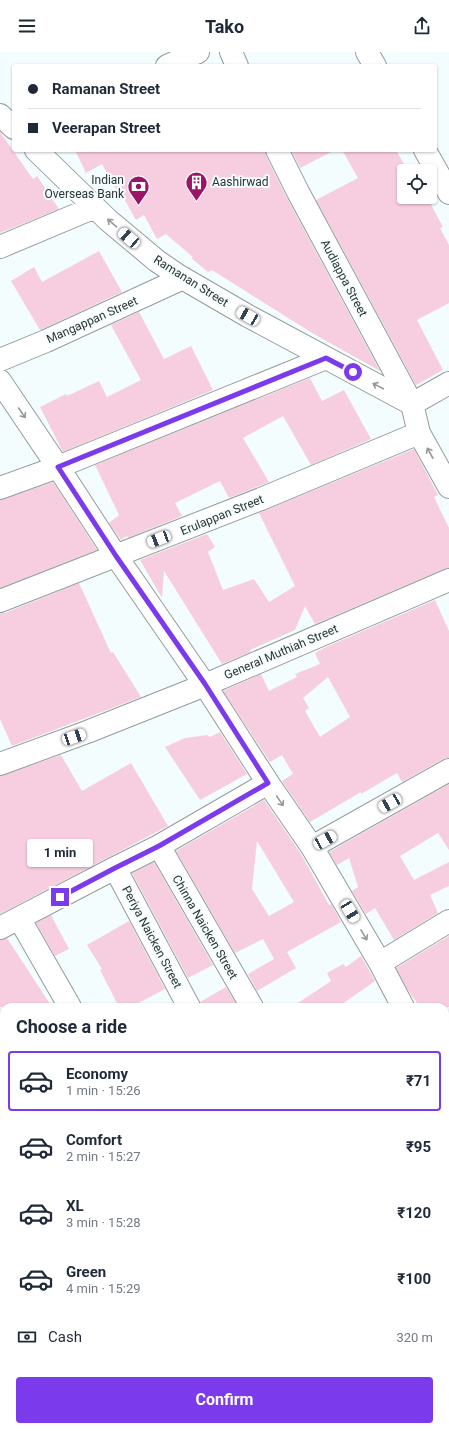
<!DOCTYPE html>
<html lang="en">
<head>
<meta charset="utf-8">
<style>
	:root { --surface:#fff; --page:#f2f2f3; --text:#1f2937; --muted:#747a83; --line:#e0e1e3; --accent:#7c3aed }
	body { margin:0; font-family:Roboto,sans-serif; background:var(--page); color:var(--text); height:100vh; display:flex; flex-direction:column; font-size:15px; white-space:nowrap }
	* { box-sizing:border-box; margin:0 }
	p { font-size:13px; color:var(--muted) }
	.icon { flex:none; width:22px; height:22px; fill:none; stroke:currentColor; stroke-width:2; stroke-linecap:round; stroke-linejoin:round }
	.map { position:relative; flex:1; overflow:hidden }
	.sheet { position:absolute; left:0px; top:951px; width:449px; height:428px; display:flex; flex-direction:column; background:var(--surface); border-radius:12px 12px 0 0; box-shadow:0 1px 3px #0004 }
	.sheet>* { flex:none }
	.hud { position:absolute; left:12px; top:12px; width:425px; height:88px; border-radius:4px; box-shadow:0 1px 3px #0004; display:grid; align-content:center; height:88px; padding:0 16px; background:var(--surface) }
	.tools { position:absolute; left:397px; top:112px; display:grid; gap:8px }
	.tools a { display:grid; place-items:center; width:40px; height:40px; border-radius:4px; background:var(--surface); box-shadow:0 1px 3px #0004; font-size:20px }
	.end { position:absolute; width:18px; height:18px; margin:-9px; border:5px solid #7c3aed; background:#fff; box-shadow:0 0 0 2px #fff }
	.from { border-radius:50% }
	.bubble { position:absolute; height:28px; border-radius:4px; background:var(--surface); box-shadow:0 1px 3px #0004; font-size:13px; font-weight:700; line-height:28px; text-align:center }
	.car { position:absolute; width:12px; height:24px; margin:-12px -6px; border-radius:5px; box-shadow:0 0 3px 1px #0007; background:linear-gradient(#fff 24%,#345 0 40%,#fff 0 76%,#345 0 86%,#fff 0) }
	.hud b { display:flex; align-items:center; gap:14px; height:38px; font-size:15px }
	.hud b+b { border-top:1px solid var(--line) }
	.hud i { width:10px; height:10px; background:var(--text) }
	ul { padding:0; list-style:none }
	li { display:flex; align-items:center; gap:12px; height:60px; margin:0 8px 6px; padding:0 8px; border:2px solid transparent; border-radius:4px }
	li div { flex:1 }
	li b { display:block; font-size:15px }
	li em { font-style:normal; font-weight:700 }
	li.on { border-color:var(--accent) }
	li>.icon { width:36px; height:36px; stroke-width:1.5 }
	h2 { padding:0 16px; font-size:18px; line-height:48px }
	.pay { display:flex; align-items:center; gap:10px; height:44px; padding:0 16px; font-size:15px }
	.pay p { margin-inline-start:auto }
	.action { display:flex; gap:8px; margin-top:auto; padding:8px 16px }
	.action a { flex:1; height:46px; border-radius:4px; background:var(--accent); color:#fff; font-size:16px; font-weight:700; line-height:46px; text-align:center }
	header { display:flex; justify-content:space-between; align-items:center; height:52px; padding:0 16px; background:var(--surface); font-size:18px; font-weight:700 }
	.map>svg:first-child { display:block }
</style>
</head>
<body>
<header><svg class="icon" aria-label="menu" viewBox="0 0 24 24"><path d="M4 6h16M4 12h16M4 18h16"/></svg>Tako<svg class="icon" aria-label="share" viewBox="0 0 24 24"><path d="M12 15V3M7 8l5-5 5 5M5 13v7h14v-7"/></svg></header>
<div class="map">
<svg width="449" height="1379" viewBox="0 0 449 1379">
	<rect width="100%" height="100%" fill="#f3fdfd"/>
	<path fill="#f7cee0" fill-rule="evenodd" d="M0,80L33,127L37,124L59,157L0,181Z
		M75,98H265L266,104L287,146L380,319L312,281L212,218L208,220L191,206L193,205L166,182L157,187L144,163L136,168L118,136L116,137L102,112L86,121Z
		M291,98H335L300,116Z
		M342,98H396L408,119H404V145H427L443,175L440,176L449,193V251L417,268L443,318L416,333L316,148L358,126Z
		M99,199L122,240L40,278L11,229L34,215L42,230Z
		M139,260L164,307L191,294L213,338L63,400L40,355L66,342L67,344L99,329L107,345L141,328L111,273Z
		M310,326L322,349L344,338L371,387L311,413L283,364L243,386L269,430L229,446L220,429L175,451L182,464L128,486L127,484L121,488L109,471L119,463L95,413Z
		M414,397L438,443L434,445L449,476V516L444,517L315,572L305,554L295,578L250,598L251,600L222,612L164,519L162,546L140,508L207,482L215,495L208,500L223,538L254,527L269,550L295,534L259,461Z
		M53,430L97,498L0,536V448Z
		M79,531L111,601L113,600L141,645L12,694L0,667V561H5Z
		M435,548L449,579V706L443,707L402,730L397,721L361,742V740L310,770L282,729L293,722L282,703L270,710L223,639L261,622L269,639L297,625L295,622L320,612L315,601L326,595ZM328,625L350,665L320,685L305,659L309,656L303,646Z
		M220,680L247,722L200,748L165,695L185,686L207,683L210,685Z
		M61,703L82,739L131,711L168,774L0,862V724Z
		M449,732V798L438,781L400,804L414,828L449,810V834L430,843L438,861L394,888L375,856L366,862L352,839L358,835L349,806L337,813L329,800Z
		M264,748L301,802L329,853L331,852L341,870L287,900L296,916L257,939L248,922L274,907L263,887L235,901L176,799ZM257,789L294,850L269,864L252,837Z
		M154,810L213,913L188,926L132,821Z
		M51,863L69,897L55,904L36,871Z
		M129,869L165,937L131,955H119L100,918L102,917L87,893Z
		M449,884V955H420L407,937L396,916Z
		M7,886L52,955H0V888Z
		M361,904L375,929L338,955H292L331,929L327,921L343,912L346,915Z
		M226,935L238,955H201L200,950Z"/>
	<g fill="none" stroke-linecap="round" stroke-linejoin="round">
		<defs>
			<path id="minor" d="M231,0L237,14
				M367,0L375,14
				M167,14L198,0
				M0,63L14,76
				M36,98L108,168L157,209L179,224L248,264L412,352
				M277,98L298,140L412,352L419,381L449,435
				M425,98L449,141
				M0,195L95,155
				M0,308L46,289L183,226
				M0,329L58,415L116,504L205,633L268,731L312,795L380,911L403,955
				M412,352L449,331
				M0,436L58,415L326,306
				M0,549L261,447L419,381
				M0,712L87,680L205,633L449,528
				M159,794L252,955
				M312,795L449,718
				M115,816L189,955
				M19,866L70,955
				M0,876L115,816L159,794L268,731
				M380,911L449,869
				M445,1039L449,1047
				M0,1086L4,1084
				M445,1177L449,1175
				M0,1262L4,1270
				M445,1298L449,1296
				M445,1314L449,1320
				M66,1379L74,1375
				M318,1379L325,1375"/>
		</defs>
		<use href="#minor" stroke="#929c9c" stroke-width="24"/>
		<use href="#minor" stroke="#fff" stroke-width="22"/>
	</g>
	<defs><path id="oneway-shaft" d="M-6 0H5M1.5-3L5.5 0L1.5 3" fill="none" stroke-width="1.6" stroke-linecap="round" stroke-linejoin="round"/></defs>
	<g stroke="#979999">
		<use href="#oneway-shaft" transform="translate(112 171) rotate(-139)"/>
		<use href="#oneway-shaft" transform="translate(378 334) rotate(-152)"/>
		<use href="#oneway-shaft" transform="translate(22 361) rotate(56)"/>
		<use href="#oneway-shaft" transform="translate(430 401) rotate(-119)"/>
		<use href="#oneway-shaft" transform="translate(280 749) rotate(56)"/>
		<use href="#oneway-shaft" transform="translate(364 883) rotate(59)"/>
	</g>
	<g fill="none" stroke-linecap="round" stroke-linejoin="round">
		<path stroke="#7c3aed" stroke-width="5" d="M60,845L115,816L159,794L268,731L205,632L116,504L58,415L326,306L353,320"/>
	</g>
	<defs>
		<symbol id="building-pin" viewBox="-11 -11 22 30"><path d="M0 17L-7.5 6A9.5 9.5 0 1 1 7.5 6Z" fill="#9b1567" stroke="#f3fdfd"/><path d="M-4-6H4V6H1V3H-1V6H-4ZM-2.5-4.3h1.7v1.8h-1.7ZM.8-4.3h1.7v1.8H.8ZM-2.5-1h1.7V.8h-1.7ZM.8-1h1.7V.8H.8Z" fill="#fff"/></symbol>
		<symbol id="bank-pin" viewBox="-11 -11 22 30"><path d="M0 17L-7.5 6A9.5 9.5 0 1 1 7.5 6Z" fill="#9b1567" stroke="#f3fdfd"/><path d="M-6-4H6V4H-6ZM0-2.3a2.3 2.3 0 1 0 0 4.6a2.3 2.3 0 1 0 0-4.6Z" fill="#fff"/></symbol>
	</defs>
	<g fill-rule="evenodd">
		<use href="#building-pin" x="184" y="118" width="25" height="34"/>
		<use href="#bank-pin" x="126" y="122" width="25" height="34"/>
	</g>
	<g text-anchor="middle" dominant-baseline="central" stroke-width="4" stroke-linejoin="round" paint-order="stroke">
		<g font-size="12" fill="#2f3333" stroke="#f3fdfd" text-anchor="end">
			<text x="124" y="128">Indian<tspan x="124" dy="14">Overseas Bank</tspan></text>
			<text x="212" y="130" text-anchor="start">Aashirwad</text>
		</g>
		<g font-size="12" fill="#2f3333" stroke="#f3fdfd">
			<text transform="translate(344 226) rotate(62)">Audiappa Street</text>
			<text transform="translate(191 229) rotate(32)">Ramanan Street</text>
			<text transform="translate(92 268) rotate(-24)">Mangappan Street</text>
			<text transform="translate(222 463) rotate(-22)">Erulappan Street</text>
			<text transform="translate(281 600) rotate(-23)">General Muthiah Street</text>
			<text transform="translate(205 875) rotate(60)">Chinna Naicken Street</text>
			<text transform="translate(152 885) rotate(62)">Periya Naicken Street</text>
		</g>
	</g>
</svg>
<div class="tools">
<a><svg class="icon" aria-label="locate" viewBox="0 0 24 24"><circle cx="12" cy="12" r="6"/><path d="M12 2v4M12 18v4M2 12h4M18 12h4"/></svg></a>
</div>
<i class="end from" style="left:353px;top:320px"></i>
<i class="end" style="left:60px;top:845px"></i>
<div class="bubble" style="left:27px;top:787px;width:66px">1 min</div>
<i class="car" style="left:129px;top:186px;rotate:311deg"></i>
<i class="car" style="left:248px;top:264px;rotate:300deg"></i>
<i class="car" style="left:159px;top:487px;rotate:249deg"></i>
<i class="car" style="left:74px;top:685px;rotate:71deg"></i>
<i class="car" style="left:390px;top:751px;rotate:240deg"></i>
<i class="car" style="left:325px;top:788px;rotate:61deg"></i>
<i class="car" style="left:350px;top:859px;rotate:149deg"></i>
<div class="hud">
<b><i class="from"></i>Ramanan Street</b>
<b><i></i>Veerapan Street</b>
</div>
<section class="sheet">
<h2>Choose a ride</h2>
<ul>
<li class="on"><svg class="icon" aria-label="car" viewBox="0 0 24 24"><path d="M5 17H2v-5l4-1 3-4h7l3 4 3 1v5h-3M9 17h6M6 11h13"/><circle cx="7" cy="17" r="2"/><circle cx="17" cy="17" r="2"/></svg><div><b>Economy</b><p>1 min · 15:26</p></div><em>₹71</em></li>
<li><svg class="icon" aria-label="car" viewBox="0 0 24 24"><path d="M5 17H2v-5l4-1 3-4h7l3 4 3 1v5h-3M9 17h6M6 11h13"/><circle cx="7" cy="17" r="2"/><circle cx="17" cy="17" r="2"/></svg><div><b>Comfort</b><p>2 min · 15:27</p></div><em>₹95</em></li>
<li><svg class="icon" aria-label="car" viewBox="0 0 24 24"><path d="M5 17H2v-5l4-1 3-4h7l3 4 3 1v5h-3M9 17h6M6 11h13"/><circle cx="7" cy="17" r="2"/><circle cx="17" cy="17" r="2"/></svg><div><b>XL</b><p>3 min · 15:28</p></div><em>₹120</em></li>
<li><svg class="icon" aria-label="car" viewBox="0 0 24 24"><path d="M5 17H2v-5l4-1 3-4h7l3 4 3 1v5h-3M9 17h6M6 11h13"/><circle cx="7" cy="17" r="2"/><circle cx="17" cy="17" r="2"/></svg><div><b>Green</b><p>4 min · 15:29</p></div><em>₹100</em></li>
</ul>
<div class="pay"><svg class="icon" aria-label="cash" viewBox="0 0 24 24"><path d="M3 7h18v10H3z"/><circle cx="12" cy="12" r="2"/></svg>Cash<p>320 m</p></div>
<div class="action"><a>Confirm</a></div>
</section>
</div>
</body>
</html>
